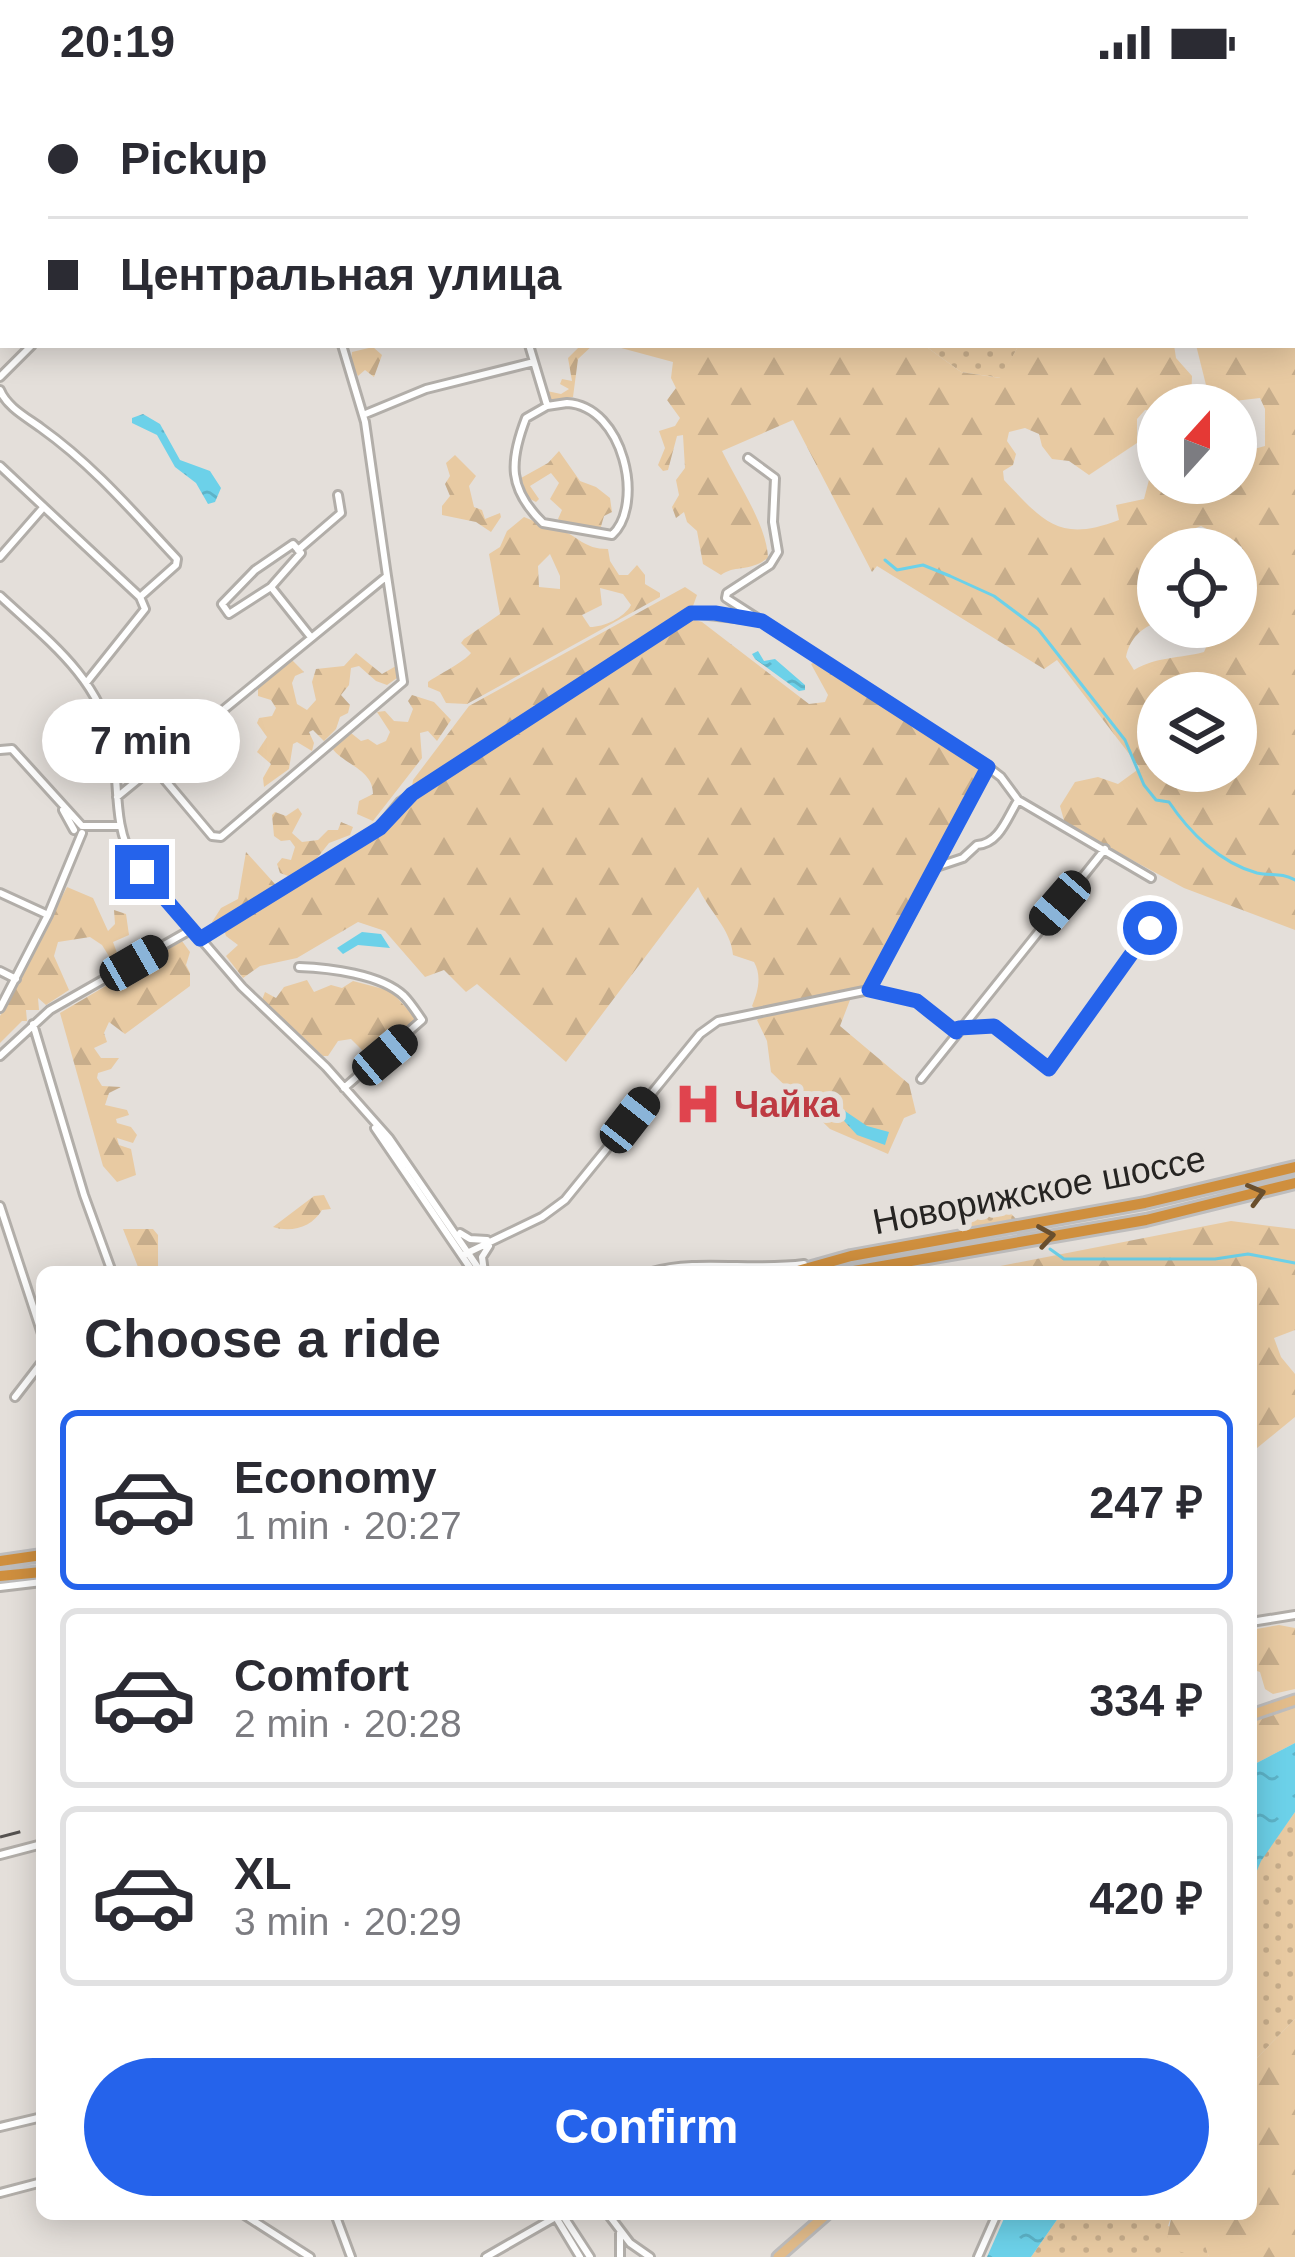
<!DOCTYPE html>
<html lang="en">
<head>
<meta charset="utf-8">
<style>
	:root { --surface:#fff; --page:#f2f2f3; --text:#2b2b33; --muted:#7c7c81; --line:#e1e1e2; --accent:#2563eb }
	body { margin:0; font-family:Helvetica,sans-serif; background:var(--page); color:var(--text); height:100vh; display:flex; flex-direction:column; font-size:45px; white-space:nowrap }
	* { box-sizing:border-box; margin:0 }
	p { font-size:39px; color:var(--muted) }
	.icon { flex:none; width:66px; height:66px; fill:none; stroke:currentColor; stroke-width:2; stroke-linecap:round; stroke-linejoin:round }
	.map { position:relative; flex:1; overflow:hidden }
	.sheet { position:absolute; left:36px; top:1182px; width:1221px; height:954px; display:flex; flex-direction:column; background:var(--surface); border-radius:18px; box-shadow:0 6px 30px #0003 }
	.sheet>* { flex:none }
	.hud { position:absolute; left:0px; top:0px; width:1296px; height:264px; box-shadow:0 6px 30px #0003; display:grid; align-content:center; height:264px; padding:0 48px; background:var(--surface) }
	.needle { width:78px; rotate:21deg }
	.controls { position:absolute; left:1137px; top:300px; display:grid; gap:24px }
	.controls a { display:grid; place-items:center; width:120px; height:120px; border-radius:50%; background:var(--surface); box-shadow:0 6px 30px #0003; font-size:60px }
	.end { position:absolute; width:54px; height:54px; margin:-27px; border:15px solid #2563eb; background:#fff; box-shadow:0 0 0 6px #fff }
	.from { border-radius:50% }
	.bubble { position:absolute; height:84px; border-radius:42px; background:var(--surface); box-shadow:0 6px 30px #0003; font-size:39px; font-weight:800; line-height:84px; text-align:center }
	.car { position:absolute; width:36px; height:72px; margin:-36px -18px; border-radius:15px; box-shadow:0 0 9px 3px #0007; background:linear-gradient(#222 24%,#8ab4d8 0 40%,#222 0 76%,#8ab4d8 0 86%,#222 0) }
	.hud b { display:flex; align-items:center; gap:42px; height:114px; font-size:45px }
	.hud b+b { border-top:3px solid var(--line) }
	.hud i { width:30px; height:30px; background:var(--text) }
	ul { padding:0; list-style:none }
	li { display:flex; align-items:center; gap:36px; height:180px; margin:0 24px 18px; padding:0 24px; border:6px solid var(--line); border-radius:18px }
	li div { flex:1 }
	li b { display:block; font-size:45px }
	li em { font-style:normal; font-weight:800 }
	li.on { border-color:var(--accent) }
	li>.icon { width:108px; height:108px; stroke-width:1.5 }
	h2 { padding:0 48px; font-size:54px; line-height:144px }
	.primary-button { display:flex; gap:24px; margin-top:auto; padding:24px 48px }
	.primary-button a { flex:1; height:138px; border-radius:72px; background:var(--accent); color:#fff; font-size:48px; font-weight:800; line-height:138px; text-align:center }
	.status { display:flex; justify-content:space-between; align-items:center; height:84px; padding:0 60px; background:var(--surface); direction:ltr }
	.status svg { height:33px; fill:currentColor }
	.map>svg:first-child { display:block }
</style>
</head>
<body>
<div class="status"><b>20:19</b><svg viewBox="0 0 49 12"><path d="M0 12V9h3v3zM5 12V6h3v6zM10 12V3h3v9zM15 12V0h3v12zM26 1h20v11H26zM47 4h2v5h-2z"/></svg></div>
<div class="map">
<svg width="1295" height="2173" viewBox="0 0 1295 2173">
	<defs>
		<pattern id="green-dots" width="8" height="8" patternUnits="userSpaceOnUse" patternTransform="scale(3)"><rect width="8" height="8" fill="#e8caa2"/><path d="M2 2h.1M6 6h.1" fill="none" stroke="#c7ad8b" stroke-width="1.8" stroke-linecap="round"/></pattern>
		<pattern id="forest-firs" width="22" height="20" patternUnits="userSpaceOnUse" patternTransform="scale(3)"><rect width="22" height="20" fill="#e8caa2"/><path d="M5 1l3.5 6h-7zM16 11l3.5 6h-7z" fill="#c7ad8b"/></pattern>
		<pattern id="water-ripples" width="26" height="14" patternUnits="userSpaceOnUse" patternTransform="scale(3)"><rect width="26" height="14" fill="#6cd1e9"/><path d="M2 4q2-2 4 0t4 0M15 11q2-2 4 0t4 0" fill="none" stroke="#5db3c8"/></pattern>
	</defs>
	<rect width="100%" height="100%" fill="#e4dfda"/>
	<path fill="url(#green-dots)" d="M924,261H1019L1001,294L961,288Z
		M989,1111L1005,1113L1006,1124L1016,1135L965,1144L982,1130Z
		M1295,1728V1935L1251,1980V1801L1260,1777Z
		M1061,2130H1172L1168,2142L1203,2152L1209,2173H1031Z"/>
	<path fill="url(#forest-firs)" fill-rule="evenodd" d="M1167,0H1295V846L1184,804L1065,740L1060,722L1075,698L1098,693L1118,700L1140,684L1057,576L1044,585L877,482L872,488L793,336L722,367C737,398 767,441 768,474C747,489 736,480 721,491L703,480L697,447L687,438L684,428L676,434L672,423L679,411L676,396L685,384L683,351L677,352L668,386L663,387L658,381L665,364L659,347L675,342L680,334L667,316L676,304L671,294L673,278L610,261H924L961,288L1000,294L1019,261H1174L1176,274L1192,292L1191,317L1184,321H1158V327L1145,326L1137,335V359L1089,391L1069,377L1052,375L1042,362L1039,350L1025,344L1009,348L1007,357L1016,370L1013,381L1003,387L1004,396C1044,438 1059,459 1119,436L1116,421L1144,415L1158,361V399H1236V391L1245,382L1236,365V348L1240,347L1254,365L1265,362V325L1260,314L1226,318L1207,305L1196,261H1293V3H1159ZM1201,442L1242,463L1236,486V543H1215L1204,568C1178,575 1158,572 1134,586L1126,573C1130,554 1141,544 1158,538V465H1180V450ZM1158,609H1236V687H1158Z
		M581,261H593L578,275L573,313L551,317L547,307L561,310L569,305L560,300L562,295L572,297L568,274Z
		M373,263L382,271L374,293L365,286L358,292L351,279L352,268Z
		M559,367L580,397L596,403L610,414L612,428L604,432L600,446L561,438L558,435L562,426L550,415L559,399L551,389L530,402L539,415L536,418L528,414L521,394L548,379Z
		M455,371L476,392L469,402L474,423L482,426L485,435L500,429L501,433L491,448L476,438L442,431V422L450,412L445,400L450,392L446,379Z
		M524,433C536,438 549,443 562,447C579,452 583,465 608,465L610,477L619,491H628L637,481L645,491V500L660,509V513L467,620L446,619L440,608L428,603V598C438,591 464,578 471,569L461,559L464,555L500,530L489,470L500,463L507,447ZM550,470L560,492V505L539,503L538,482ZM600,504L623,510L631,521C624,534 604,543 590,543L582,531L602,521Z
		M685,503L697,511L693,522L685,524L691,535L702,538L809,620L825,618L828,611L811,580L816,577L982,686L865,905L850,916L840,942L909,1000L916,1029L904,1034L888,1070L830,1045L771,988L767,957L757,936L762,932L752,922C758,908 762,892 754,878L733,871C731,845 708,826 698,803L566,978L477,900L466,908L444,886L425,893L385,847L358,838L297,874L260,882L243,894L226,872L238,861L226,852L222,839L214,842L212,838L221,824L238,815L246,768L283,809C320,786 409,743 413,696L469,622Z
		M356,569L382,590L396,582L397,594L387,601L376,597L359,582L351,584L349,601L341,611L350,621L348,629L340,633L336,645L324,657L313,646L309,648L314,659L312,667L297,658L293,660L289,685L264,703L263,694L271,680L257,668L267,653L257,639L259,634L272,632L276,624L271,616L258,612V603L292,576L304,588L295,592L292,599L297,620L307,626L316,616L312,598L316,585L344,582Z
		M412,611L434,618L451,636L437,657L428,647L420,649L422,674L373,737L357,730L359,717L373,710C373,685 344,681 332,664L351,649L361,657L368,655L377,661L386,657L390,648L377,628L385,627L394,637L408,638L413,625L408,617Z
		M298,724L302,730L292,749L302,758L318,756L328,746H338L341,738L353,743L350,751L329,759L314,778L291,793L280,789L277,780L282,774L291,776L295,763L290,756L281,757L274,752L272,731L275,728L286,732Z
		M67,803L93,814L108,847L115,840L114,826L126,830L129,851L113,858L120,877H112L102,861L90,853L58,858L54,872L69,906L46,921L38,914L39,926H26L27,937H22L0,959V932Z
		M182,857L190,868L186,881L190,889V902L125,950L109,938L104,949L107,958L94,964L101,974H119L111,985L98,989L97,994L102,1002L121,1003L109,1009L105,1021L127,1026L129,1031L116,1035L117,1039L131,1043L137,1051L133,1059L117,1054L119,1061L131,1065L136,1091L117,1098L103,1082L60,929Z
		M307,896L314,908L331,901L342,904L353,897L391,907L419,938L373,977L351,955L338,957L328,972H323L262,916L265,908L276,914L284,903Z
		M314,1112L324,1111L331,1125L322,1126C312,1143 292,1149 273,1143Z
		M1231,1137L1295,1145V1246L1274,1254L1281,1273L1295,1290V1333L1251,1369V1188H970Z
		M123,1145H153L158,1151V1188H140Z
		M1279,1541L1295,1544V1605L1273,1610L1265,1605L1260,1588L1251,1585V1546Z
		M1295,1622V1659L1251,1682V1636Z
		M1295,1935V2173H1209L1202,2153L1185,2169L1165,2164L1172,2130H1251V1980Z"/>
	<path fill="#e8caa2" d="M0,0L162,3H3V238Z"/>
	<path fill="url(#water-ripples)" d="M143,330L160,340L180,376L210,387L221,404L215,418L208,420L196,399L175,383L157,351L132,339V334Z
		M758,567L764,577L775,575L805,601V606L799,607L755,575L752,570Z
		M133,615L143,617L159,629L170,620H178L185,632L159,657L139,661L126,650L121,633Z
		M362,848L381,850L390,864L358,861L343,870L337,864Z
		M842,1025L867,1042L889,1048L885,1061L857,1051L835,1027Z
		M1295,1659V1728L1261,1777L1251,1801V1682Z
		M1006,2130H1061L1031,2173H987Z"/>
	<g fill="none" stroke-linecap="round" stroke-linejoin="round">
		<path stroke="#6cd1e9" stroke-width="3" d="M1293,10H1295
			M885,476L897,486L923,481L950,492L994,512L1038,545L1125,656L1144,701L1156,716L1169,718C1189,748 1220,779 1257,789C1271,792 1282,788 1295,796
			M1050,1165L1064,1175H1215L1248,1170L1295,1179"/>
		<defs>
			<path id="minor" d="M679,0V3
				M169,2L174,0
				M348,3L349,0
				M691,3L692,0
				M529,261L547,321
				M0,293L32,261
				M0,306C7,323 26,333 41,344C93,381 133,428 177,475L176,481L140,513L145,525L86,599
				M567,319C624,322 645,421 612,451L543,439C508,405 509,378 526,334L547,322Z
				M363,331L426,305L534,278
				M748,374L775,394L773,438L778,468L770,481L727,509L726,514L988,683
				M0,382L140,513
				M298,466L341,429L338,411
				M0,473L42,425
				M271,503L229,530L222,520L255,486L293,460L301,469L271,503L310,552
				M0,512C45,554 100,594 112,659C120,699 112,741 134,777L242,903L326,983L389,1054L481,1188
				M0,666L12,665L81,741
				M154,683L212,752L221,753L403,598L387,492
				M117,713L387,492L365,338L342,261
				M63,726L74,746
				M82,742H120
				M936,783L963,774L977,761C999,760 1007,734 1017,718
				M0,809L48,831
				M200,855L379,744L400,718L691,529L762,537
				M299,883C329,884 381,890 404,912C411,919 417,929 422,936L344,1004
				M0,887L16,895
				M869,906L988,683L1001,693L1018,716L1151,794
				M0,924L48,831L82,749
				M33,940L84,1111L112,1188
				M959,944L993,942L1049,985L1150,844
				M0,972L50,926L192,845
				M921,995L1105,765
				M375,1044L473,1188
				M0,1122L42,1250
				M460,1149L470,1155L487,1156
				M463,1171L542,1133L565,1116L700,950L718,937L869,906L917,918L956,948
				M484,1188L482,1173L489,1162
				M652,1188C696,1175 754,1187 804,1180
				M15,1313L42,1278
				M0,1503L42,1498
				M1251,1538L1295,1531
				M0,1771L42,1760
				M0,2043L42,2033
				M0,2109L42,2098
				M243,2130L310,2173
				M335,2130L351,2173
				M554,2130L580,2173
				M562,2130L590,2173
				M608,2130L630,2159L650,2173
				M620,2149V2173
				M486,2173L561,2130
				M978,2173L997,2130"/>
			<path id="major" d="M1251,1631L1295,1616
				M778,2173L827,2130"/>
			<path id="highway" d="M794,1188L851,1172L1145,1119L1295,1083
				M848,1188L1146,1136L1295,1099
				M0,1477L42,1471
				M0,1492L42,1488"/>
		</defs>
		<use href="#minor" stroke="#b2aea9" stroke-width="12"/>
		<use href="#major" stroke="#bebdbd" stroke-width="15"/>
		<use href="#highway" stroke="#bebdbd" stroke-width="16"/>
		<use href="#minor" stroke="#fff" stroke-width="6"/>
		<use href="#major" stroke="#e2bc8b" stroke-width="9"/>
		<use href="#highway" stroke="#cf8f3e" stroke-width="10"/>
		<path stroke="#555250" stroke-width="3" stroke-dasharray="21 21" stroke-linecap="butt" d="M0,1753L42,1742"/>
	</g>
	<defs><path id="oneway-chevron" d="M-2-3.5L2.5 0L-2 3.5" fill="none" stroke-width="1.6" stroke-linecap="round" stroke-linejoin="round" transform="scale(3)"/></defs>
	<g stroke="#6a4f2d">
		<use href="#oneway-chevron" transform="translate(1256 1110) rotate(-15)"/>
		<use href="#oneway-chevron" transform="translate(1046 1152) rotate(-9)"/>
	</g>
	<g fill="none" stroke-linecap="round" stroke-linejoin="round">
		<path stroke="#2563eb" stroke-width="15" d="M142,788L200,855L380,744L412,710L691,529H715L762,537L988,683L869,906L917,917L956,948L959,944L994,942L1049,985L1150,844"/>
	</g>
	<defs>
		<symbol id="hospital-bare" viewBox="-9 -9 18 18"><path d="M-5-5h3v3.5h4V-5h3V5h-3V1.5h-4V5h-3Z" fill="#e0444e" stroke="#e4dfda" stroke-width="2.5" paint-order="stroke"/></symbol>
	</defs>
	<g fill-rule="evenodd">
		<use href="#hospital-bare" x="665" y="987" width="66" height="66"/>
	</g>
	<g text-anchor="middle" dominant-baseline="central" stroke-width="12" stroke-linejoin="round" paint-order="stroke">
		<g font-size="36" font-weight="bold" fill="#be3a42" stroke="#e4dfda" text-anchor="start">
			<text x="734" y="1020">Чайка</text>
		</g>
		<g font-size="36" fill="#262422" stroke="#e4dfda">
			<text transform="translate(1039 1106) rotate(-11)">Новорижское шоссе</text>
		</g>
	</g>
</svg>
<div class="controls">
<a><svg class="needle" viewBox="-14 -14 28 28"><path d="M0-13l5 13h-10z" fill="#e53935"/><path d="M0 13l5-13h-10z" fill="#7c7c81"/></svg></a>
<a><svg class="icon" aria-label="locate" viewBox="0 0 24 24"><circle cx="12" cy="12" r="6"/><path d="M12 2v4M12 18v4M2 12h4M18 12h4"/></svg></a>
<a><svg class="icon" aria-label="layers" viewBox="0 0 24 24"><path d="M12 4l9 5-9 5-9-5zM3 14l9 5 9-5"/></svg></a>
</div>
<i class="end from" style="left:1150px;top:844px"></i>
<i class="end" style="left:142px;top:788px"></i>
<div class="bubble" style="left:42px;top:615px;width:198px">7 min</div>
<i class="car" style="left:1060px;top:819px;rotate:221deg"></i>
<i class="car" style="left:134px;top:879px;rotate:60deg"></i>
<i class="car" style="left:385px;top:971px;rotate:50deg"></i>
<i class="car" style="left:630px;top:1036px;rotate:38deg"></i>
<div class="hud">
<b><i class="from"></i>Pickup</b>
<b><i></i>Центральная улица</b>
</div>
<section class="sheet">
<h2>Choose a ride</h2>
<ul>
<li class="on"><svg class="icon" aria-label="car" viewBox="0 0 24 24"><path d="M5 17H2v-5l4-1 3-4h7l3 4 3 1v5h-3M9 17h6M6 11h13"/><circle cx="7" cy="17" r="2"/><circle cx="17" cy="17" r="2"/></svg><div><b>Economy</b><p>1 min · 20:27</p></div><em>247 ₽</em></li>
<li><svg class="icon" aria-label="car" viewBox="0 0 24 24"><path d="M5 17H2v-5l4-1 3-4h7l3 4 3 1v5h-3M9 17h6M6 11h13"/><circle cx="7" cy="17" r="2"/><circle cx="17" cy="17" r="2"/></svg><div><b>Comfort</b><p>2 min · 20:28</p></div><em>334 ₽</em></li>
<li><svg class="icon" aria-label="car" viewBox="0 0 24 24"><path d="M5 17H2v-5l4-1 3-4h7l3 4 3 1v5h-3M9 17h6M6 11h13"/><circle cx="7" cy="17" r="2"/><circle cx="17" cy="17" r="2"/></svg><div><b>XL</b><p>3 min · 20:29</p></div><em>420 ₽</em></li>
</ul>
<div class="primary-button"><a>Confirm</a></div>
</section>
</div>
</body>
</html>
